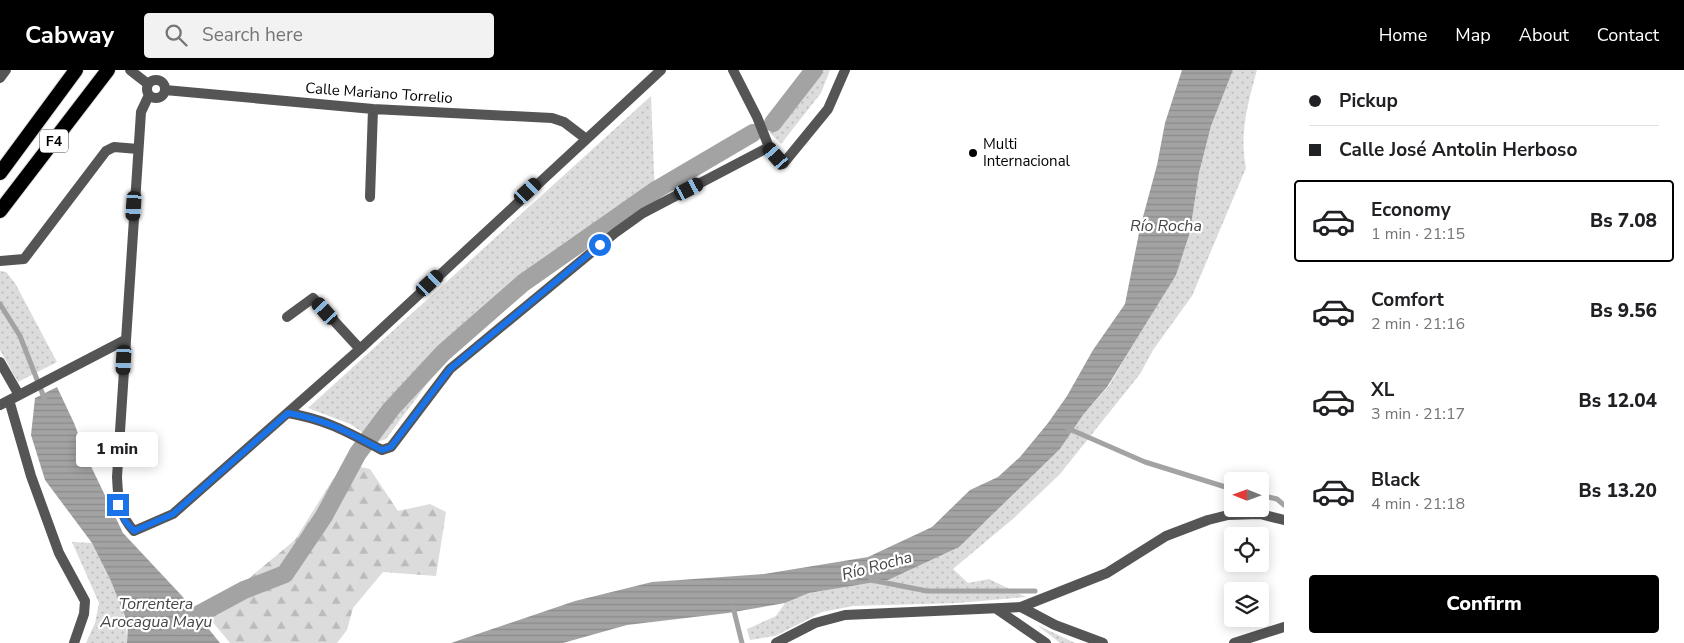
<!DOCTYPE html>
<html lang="en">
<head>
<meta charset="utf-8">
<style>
	:root { --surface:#fff; --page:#f2f2f2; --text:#202124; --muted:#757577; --line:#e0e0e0; --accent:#000 }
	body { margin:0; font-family:"Nunito Sans",sans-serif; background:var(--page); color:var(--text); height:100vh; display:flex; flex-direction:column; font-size:19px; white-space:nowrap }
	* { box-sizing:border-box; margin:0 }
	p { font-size:16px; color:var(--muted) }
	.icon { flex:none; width:28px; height:28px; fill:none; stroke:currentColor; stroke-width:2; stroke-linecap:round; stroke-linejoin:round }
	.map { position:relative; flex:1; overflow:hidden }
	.side { display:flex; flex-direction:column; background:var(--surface); width:400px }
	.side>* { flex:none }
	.guide { display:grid; align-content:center; height:110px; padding:0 25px; background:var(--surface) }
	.needle { width:32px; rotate:271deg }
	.controls { position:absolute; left:1224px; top:402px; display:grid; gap:10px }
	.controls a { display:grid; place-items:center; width:45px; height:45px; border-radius:5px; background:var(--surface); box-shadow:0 2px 12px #0003; font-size:25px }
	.end { position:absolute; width:22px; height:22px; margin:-11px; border:6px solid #1a73e8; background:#fff; box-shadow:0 0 0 2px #fff }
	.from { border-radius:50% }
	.bubble { position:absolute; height:35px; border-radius:5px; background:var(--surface); box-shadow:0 2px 12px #0003; font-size:16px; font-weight:800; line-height:35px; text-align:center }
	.car { position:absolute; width:15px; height:30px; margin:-15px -8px; border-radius:6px; box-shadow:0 0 4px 1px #0007; background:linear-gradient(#222 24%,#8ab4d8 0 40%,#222 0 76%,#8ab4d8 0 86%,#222 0) }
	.guide b { display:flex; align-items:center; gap:18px; height:48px; font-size:19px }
	.guide b+b { border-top:1px solid var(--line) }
	.guide i { width:12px; height:12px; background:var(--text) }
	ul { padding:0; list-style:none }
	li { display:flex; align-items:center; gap:15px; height:82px; margin:0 10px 8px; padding:0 15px; border:2px solid transparent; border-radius:5px }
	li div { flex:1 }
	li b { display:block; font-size:19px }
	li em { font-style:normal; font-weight:800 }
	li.selected { border-color:var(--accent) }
	li>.icon { width:45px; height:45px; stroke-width:1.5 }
	.button { display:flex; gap:10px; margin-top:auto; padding:10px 25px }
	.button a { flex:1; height:58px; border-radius:5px; background:var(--accent); color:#fff; font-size:20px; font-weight:800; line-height:58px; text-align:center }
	header { display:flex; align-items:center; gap:30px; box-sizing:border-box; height:70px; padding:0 25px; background:var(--accent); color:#fff }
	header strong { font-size:24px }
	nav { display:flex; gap:28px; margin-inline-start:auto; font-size:18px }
	.search { width:350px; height:45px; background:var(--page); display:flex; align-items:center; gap:12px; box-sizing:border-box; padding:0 18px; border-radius:5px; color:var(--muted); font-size:19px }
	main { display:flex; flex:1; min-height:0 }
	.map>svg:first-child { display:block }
</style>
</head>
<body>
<header>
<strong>Cabway</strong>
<div class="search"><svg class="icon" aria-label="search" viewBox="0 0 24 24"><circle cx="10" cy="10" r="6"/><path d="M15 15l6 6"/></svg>Search here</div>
<nav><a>Home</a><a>Map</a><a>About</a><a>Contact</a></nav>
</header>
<main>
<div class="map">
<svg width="1284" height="573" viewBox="0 0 1284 573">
	<defs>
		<pattern id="green-dots" width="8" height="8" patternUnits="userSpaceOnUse" patternTransform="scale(1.25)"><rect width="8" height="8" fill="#dcdcdc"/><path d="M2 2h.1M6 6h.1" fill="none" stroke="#bbb" stroke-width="1.8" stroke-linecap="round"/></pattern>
		<pattern id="forest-firs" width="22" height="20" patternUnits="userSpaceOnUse" patternTransform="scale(1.25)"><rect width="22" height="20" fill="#dcdcdc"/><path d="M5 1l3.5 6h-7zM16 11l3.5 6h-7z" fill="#bbb"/></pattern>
		<pattern id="water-rules" width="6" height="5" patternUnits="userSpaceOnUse" patternTransform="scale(1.25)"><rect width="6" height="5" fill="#a3a3a3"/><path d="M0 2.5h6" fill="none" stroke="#8b8b8b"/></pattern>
	</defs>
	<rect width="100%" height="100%" fill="#fff"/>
	<path fill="url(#green-dots)" d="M803,0H830L821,23L781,74L770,63L771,45Z
		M1233,0H1257C1248,33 1239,63 1246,98L1192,226L1153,280L1140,304L1060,404L1014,448L953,499L968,513L989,509L1026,527L957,533L853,536L822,542L775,566L750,570L747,559L776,546L785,533L809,523L888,510L985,452L1060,379L1083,345L1108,317L1130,280L1153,242L1190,162L1199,103L1211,56Z
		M651,26L655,127L593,165L441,295L386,369L377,372L350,354L308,338Z
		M0,201L6,202L15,213L57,292L18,312L0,280Z
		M72,472L92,473C108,504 128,537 127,573H86L95,553L99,533Z
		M1037,555L1073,572L1075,573H1060Z"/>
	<path fill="url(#forest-firs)" d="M356,396L370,399L398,441L430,434L446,442L436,506L383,502L353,538L347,560L337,573H230L206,544L295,470L333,409Z"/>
	<path fill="url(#water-rules)" d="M1182,0H1233L1211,56L1199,103L1190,162L1176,205L1107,317L1083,345L1060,379L959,477L888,510L809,523L785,533L728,543L627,555L563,573H451L575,531L652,512L764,504L868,487L932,457L970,420L998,407L1020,387L1048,353L1067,326L1093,280L1125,234L1140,158L1157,95L1165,53Z
		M57,317L74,353L88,390L123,463L182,526L220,573H127L128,554L111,511L92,473L45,410L31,365L35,328Z"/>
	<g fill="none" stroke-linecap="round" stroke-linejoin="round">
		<path stroke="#a3a3a3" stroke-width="5" d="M0,234L20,266L45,330
			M1067,358L1145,392L1232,419
			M1260,425L1277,429L1284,435
			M871,510L927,521H1035
			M733,537L742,573"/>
		<path stroke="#a3a3a3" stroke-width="18" d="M773,53L814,0
			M177,556L244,520L285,504L324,446L358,383L391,339L443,283L523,213L656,120L753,63"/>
		<defs>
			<path id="trunk" d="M0,103L76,0
				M0,141L108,0"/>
		</defs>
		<use href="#trunk" stroke="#dbdbdb" stroke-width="16"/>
		<path stroke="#555" stroke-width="10" d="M130,0L148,14
			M733,0L757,47L769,77L783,94L828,39L845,0
			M0,8L6,0
			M147 19a9 9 0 1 1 18 0a9 9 0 1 1-18 0Z
			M165,20L373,39L552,48L564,52L585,68
			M149,25L141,42L117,407C118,429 119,445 134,461L173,444L360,279L661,0
			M370,127L373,39
			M0,191L24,189L106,81L114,77L138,79
			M287,247L313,228L360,279
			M0,292L19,325
			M9,330L31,406L59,483L85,531L84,544L74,573
			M0,335L125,270
			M288,343C328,350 347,362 382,380L391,377L450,299L615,163L643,143L769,77
			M1021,537L1055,555L1103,573
			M998,540L1046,573
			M1234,573L1284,557"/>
		<path stroke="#555" stroke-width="10" d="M776,573L815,553L845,545L1021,537L1107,503L1166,466L1208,450L1228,445L1260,444L1284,450"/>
		<use href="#trunk" stroke="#000" stroke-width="14"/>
	</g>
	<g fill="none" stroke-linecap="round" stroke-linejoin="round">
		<path stroke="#1a73e8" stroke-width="6" d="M118,435L125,451L134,461L173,444L288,343C328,350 347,362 382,380L391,377L450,299L600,175"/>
	</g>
	<circle fill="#000" stroke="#fff" stroke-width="2" cx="973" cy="83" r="5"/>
	<g text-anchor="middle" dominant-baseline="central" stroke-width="4.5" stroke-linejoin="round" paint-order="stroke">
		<rect fill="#fff" stroke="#4c4c4c" stroke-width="1" x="40" y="59.5" width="28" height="23" rx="4"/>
		<g font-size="14" font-weight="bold" fill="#000">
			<text x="54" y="71">F4</text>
		</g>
		<g font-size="15" fill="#000" stroke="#fff">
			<text transform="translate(379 23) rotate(4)">Calle Mariano Torrelio</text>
		</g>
		<g font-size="15" fill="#000" stroke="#fff" text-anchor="start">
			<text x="983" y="74">Multi<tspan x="983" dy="17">Internacional</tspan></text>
		</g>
		<g font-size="16" font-style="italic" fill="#444" stroke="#fff">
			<text x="1166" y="156">Río Rocha</text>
			<text transform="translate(877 496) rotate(-15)">Río Rocha</text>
			<text x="156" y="534">Torrentera<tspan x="156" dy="18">Arocagua Mayu</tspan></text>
		</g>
	</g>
</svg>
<div class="controls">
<a><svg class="needle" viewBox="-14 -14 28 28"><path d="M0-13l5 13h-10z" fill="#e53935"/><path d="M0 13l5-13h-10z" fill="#757577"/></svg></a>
<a><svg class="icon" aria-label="locate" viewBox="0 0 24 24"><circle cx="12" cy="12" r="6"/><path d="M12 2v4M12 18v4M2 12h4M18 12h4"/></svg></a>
<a><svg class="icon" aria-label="layers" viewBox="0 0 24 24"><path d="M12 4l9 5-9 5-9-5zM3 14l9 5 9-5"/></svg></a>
</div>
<i class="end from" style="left:600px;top:175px"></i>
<i class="end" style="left:118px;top:435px"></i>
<div class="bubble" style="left:76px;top:362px;width:82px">1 min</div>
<i class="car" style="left:776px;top:86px;rotate:319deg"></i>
<i class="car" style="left:689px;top:119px;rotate:63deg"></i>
<i class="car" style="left:528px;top:121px;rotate:47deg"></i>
<i class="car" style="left:134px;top:136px;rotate:184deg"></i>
<i class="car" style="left:430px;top:213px;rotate:47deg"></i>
<i class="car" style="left:325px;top:241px;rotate:318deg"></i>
<i class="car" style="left:124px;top:290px;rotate:183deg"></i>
</div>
<section class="side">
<div class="guide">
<b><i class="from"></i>Pickup</b>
<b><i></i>Calle José Antolin Herboso</b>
</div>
<ul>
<li class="selected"><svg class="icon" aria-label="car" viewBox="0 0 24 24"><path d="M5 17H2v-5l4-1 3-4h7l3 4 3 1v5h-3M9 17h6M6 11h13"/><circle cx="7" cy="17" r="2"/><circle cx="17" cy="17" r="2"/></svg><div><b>Economy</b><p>1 min · 21:15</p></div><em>Bs 7.08</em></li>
<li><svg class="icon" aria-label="car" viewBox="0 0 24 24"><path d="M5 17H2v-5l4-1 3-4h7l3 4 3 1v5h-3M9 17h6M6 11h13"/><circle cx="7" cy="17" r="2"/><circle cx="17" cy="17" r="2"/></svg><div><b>Comfort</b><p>2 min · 21:16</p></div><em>Bs 9.56</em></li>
<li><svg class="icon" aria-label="car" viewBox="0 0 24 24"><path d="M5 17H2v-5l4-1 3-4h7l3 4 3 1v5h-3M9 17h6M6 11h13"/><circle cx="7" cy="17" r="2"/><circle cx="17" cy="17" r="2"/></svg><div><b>XL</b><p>3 min · 21:17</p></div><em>Bs 12.04</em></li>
<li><svg class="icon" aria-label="car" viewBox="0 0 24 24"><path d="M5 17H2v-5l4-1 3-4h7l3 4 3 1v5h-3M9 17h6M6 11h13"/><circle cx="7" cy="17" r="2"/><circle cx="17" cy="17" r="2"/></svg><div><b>Black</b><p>4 min · 21:18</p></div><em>Bs 13.20</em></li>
</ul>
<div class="button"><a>Confirm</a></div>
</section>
</main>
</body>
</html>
